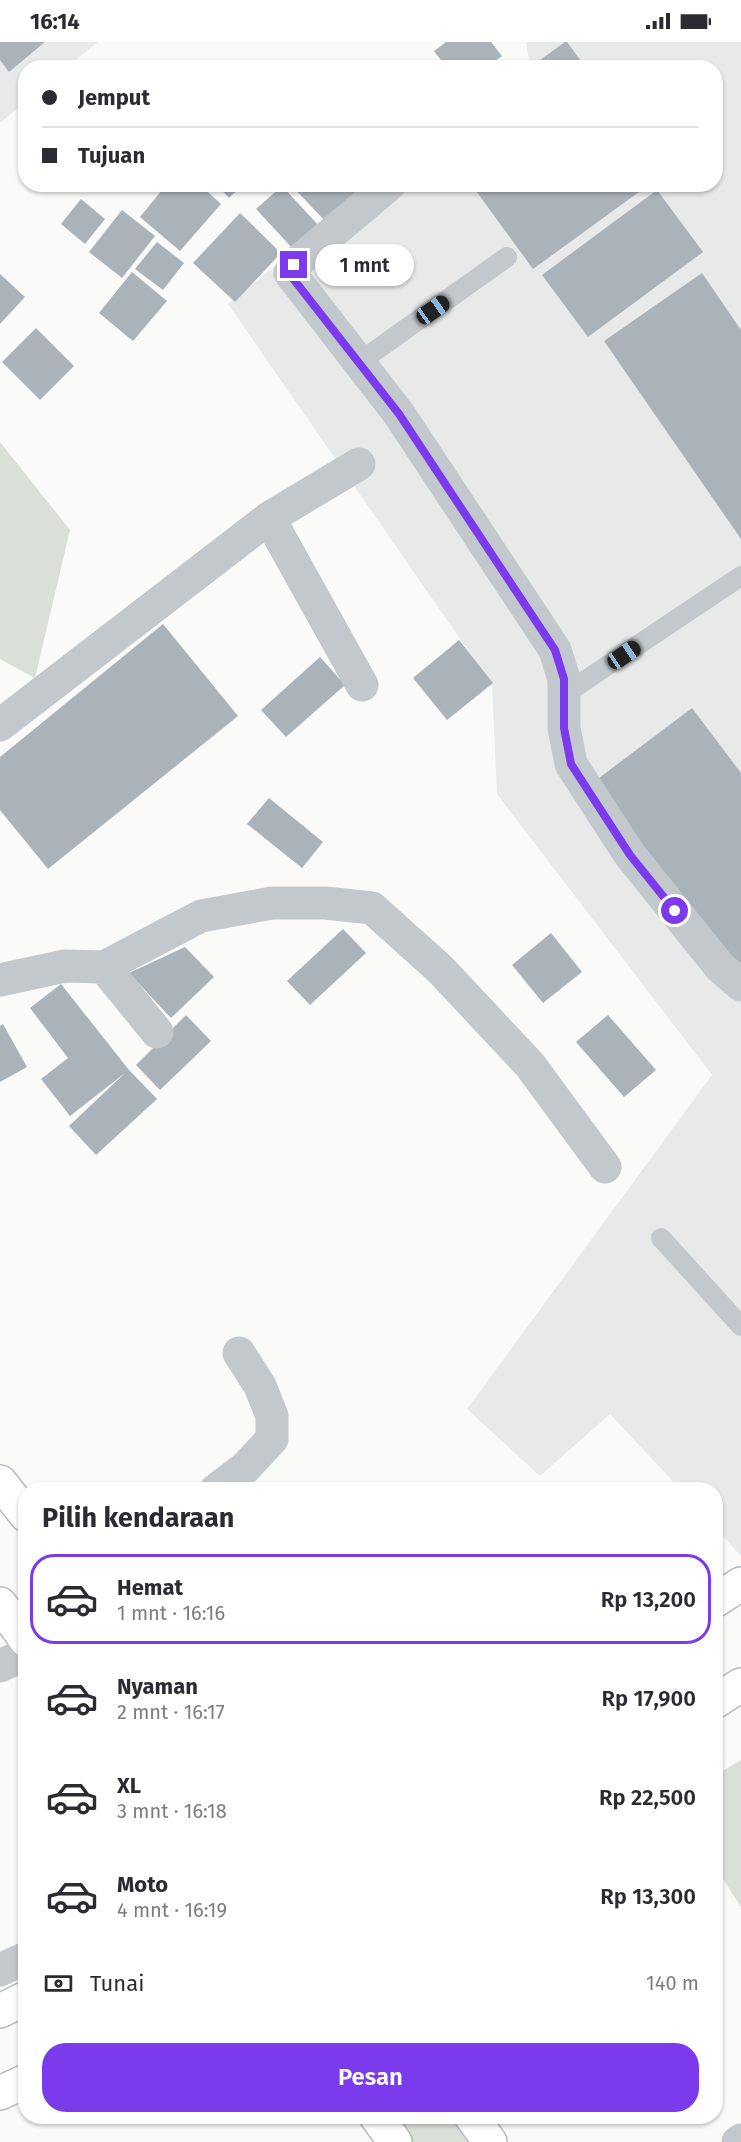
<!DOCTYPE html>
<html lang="id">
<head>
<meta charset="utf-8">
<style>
	:root { --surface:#fff; --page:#f2f2f3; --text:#2b2b33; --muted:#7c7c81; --line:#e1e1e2; --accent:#7c3aed }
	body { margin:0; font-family:"Fira Sans",sans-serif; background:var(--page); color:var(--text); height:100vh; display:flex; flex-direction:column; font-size:22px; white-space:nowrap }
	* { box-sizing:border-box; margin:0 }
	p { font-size:20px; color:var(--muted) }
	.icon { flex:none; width:33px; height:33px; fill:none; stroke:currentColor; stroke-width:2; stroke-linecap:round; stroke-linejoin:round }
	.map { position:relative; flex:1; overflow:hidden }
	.drawer { position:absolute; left:18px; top:1440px; width:705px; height:642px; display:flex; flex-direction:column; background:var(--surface); border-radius:24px; box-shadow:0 2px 4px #0004 }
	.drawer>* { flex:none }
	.banner { position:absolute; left:18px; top:18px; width:705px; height:132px; border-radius:24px; box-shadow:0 2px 4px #0004; display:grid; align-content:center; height:132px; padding:0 24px; background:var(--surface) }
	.end { position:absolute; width:27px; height:27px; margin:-14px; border:8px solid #7c3aed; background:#fff; box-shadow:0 0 0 3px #fff }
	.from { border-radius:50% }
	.bubble { position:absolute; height:42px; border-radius:21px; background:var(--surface); box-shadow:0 2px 4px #0004; font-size:20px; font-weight:600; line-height:42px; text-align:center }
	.car { position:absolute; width:18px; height:36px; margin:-18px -9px; border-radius:8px; box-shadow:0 0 4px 2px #0007; background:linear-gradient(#222 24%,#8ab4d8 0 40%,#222 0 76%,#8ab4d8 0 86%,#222 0) }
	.banner b { display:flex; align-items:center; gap:21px; height:57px; font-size:22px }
	.banner b+b { border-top:2px solid var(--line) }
	.banner i { width:15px; height:15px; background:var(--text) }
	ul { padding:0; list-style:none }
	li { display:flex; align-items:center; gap:18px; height:90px; margin:0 12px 9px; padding:0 12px; border:3px solid transparent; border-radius:24px }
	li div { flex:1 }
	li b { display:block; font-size:22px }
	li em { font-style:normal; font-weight:600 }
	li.selected { border-color:var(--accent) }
	li>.icon { width:54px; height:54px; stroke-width:1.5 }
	h2 { padding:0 24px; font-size:27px; line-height:72px }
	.pay { display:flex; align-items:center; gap:15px; height:66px; padding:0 24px; font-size:22px }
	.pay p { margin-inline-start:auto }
	.button { display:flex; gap:12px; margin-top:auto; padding:12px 24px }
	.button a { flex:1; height:69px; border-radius:24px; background:var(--accent); color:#fff; font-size:24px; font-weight:600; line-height:69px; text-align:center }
	.status { display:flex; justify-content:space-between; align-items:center; height:42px; padding:0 30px; background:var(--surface); direction:ltr }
	.status svg { height:16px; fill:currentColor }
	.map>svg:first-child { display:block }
</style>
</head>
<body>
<div class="status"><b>16:14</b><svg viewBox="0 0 49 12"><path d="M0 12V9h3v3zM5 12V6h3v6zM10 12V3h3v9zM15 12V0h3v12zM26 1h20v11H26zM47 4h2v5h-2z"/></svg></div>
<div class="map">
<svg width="741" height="2100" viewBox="0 0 741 2100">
	<rect width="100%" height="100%" fill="#fafaf8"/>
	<path fill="#e8e9e9" d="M0,0H98L67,25L26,26L25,60L0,81Z
		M526,0H741V1514L716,1486V1448L680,1447L610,1372L540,1434L467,1367L712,1033L497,752L492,643L228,262L375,143L716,142V26L520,25L529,18Z"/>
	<path fill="#dadfd7" d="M0,400L70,488L35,636L0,617Z
		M741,1718V1865L716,1826V1733Z
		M376,2075H471L490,2100H395Z"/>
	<path fill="#aab3b9" d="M0,0H45L9,30L0,18Z
		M446,0H491L502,14L486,26H447L434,9Z
		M565,0H567L586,26H529Z
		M167,142H199L221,162L180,209L140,175Z
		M216,142H243L229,156Z
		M290,142H369L327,181Z
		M471,142H650L533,227Z
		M282,144L320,185L295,209L256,167Z
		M657,148L703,210L588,295L542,233Z
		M81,157L105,177L85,202L61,182Z
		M122,168L155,194L122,236L89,210Z
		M240,171L281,211L235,260L193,221Z
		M157,200L184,221L163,248L135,227Z
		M132,230L167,259L133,299L99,271Z
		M702,231L741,288V497L604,299Z
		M0,232L25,255L0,282Z
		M36,286L74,324L40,358L2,320Z
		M163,582L238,674L48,827L0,768V715Z
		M459,598L493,641L447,678L413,636Z
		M320,615L345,643L286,695L261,668Z
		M692,666L741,731V934L595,739Z
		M269,756L323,800L302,826L247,782Z
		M343,887L366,911L310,963L287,939Z
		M551,891L582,930L543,961L512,923Z
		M185,905L214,935L171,976L129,931Z
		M61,942L129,1028L157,1057L96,1113L69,1084L125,1031L70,1074L41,1037L68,1016L30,966Z
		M186,973L211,999L160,1048L136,1023Z
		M608,973L656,1028L624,1055L576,1000Z
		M3,982L27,1025L0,1040V984Z"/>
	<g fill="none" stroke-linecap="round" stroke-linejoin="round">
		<defs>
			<path id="highway" d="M0,1440L26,1473
				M716,1558L741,1542
				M0,1562L26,1598
				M716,1659L741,1643
				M0,1969L26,1956
				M0,2051L26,2039
				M376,2074L395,2100
				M471,2074L490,2100"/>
		</defs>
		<use href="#highway" stroke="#b4b9bd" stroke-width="36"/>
		<path stroke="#c3c8cc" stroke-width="20" d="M358,321L507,215
			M565,652L741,534
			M661,1196L741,1284"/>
		<path stroke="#c3c8cc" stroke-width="33" d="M390,142L294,223L290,231L399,372L555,608L564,637V686L571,722L630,813L720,925L741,943
			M269,476L362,643
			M0,683L269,476L359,422
			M104,925L201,874L272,861H325L372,866L440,927L530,1023L605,1125
			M0,938L65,924L104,925L157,990
			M216,1448L245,1426L272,1397V1374L260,1344L239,1311
			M0,1624L26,1612
			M0,1928L26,1916
			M738,2100L741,2098"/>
		<use href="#highway" stroke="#fff" stroke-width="33"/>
	</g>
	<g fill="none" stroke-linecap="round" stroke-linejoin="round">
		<path stroke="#7c3aed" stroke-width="8" d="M294,223L290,229L291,234L399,372L555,608L564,637V686L571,722L630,813L675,869"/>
	</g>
</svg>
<i class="end from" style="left:675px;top:869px"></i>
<i class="end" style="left:294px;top:223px"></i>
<div class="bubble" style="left:315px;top:202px;width:99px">1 mnt</div>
<i class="car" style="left:433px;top:268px;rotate:55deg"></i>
<i class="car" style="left:624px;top:613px;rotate:56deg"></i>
<div class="banner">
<b><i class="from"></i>Jemput</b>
<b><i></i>Tujuan</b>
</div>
<section class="drawer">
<h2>Pilih kendaraan</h2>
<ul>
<li class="selected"><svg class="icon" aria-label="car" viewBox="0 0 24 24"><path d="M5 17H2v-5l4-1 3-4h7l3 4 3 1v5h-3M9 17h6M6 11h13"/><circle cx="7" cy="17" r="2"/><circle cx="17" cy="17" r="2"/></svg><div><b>Hemat</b><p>1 mnt · 16:16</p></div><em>Rp 13,200</em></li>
<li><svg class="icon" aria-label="car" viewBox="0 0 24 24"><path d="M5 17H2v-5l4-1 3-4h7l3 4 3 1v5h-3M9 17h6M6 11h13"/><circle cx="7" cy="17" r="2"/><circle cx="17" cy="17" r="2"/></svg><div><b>Nyaman</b><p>2 mnt · 16:17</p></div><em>Rp 17,900</em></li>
<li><svg class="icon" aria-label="car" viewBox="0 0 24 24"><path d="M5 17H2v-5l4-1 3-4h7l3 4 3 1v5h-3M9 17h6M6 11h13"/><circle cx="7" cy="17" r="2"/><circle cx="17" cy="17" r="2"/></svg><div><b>XL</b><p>3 mnt · 16:18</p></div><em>Rp 22,500</em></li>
<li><svg class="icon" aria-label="car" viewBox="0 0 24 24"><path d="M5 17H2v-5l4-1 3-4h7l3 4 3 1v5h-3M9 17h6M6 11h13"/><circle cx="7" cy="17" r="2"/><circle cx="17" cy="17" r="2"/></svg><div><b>Moto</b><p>4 mnt · 16:19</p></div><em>Rp 13,300</em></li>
</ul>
<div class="pay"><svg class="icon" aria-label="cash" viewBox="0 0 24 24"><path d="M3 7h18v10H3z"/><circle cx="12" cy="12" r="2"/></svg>Tunai<p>140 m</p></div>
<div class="button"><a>Pesan</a></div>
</section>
</div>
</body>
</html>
